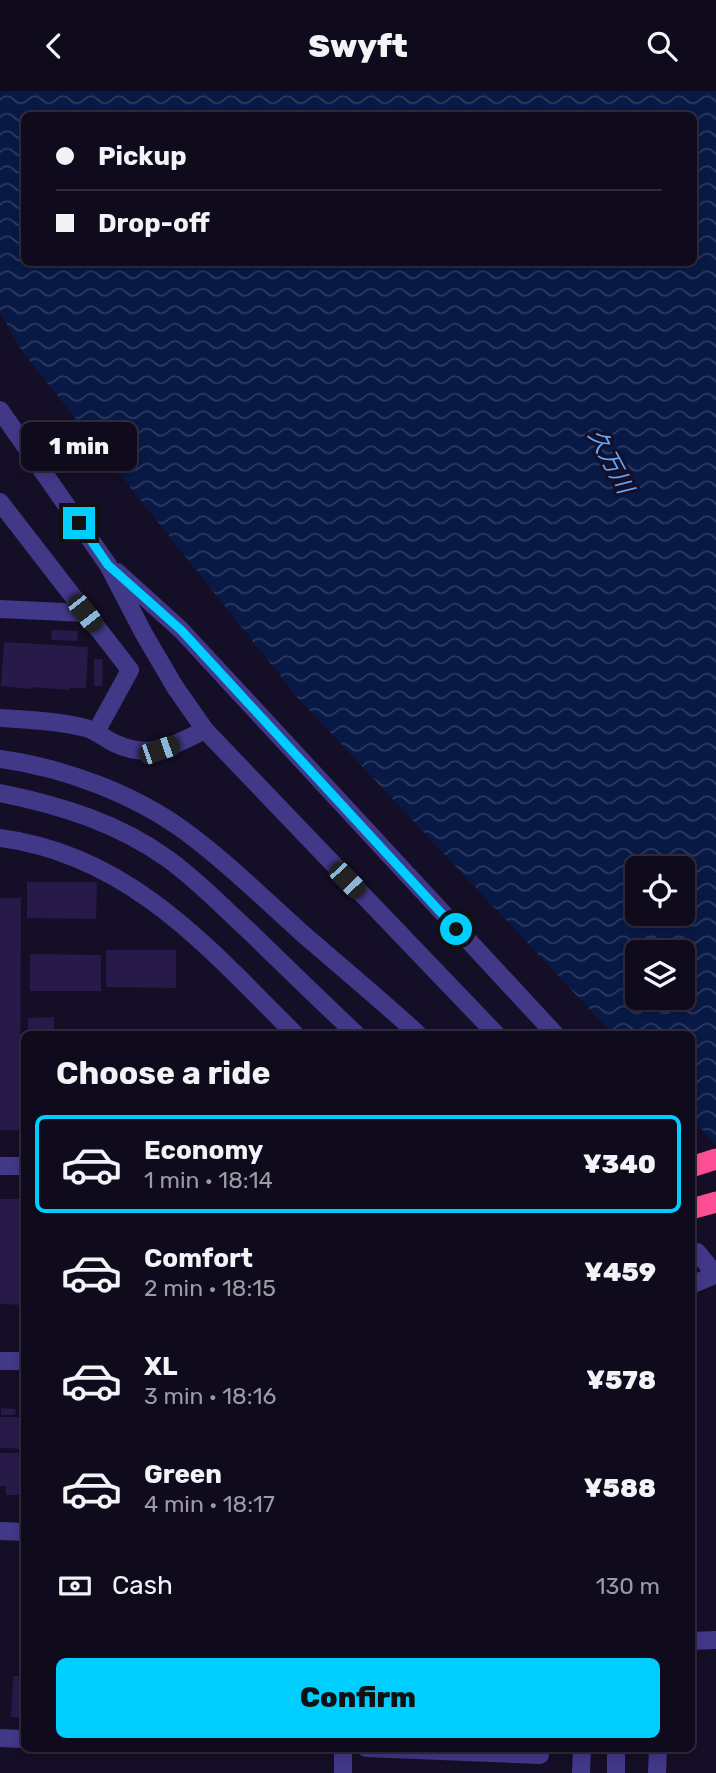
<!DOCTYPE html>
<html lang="en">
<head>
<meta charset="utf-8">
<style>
	:root { --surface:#100a1d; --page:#191326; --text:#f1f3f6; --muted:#9c9aa4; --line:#302b3b; --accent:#00ceff }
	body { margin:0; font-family:Rubik,"Noto Sans JP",sans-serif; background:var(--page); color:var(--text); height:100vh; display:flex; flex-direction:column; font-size:26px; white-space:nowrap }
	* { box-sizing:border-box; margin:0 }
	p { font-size:23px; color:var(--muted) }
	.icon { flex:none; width:38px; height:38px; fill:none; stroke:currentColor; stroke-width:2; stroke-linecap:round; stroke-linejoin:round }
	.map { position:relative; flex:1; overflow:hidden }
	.side { position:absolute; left:21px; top:940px; width:674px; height:721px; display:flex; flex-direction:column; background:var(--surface); border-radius:10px; box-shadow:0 4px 10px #0003,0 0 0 2px var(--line) }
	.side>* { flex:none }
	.top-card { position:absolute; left:21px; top:21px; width:676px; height:154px; border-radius:10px; box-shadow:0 4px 10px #0003,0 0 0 2px var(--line); display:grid; align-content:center; height:154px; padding:0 35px; background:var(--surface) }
	.fabs { position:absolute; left:625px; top:765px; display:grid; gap:14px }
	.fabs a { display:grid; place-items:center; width:70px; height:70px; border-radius:10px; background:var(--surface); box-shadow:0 4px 10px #0003,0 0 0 2px var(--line); font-size:35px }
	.end { position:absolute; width:32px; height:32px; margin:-16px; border:9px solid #00ceff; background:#111; box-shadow:0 0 0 4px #111 }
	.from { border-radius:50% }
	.bubble { position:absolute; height:49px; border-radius:10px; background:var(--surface); box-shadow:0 4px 10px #0003,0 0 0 2px var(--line); font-size:23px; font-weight:800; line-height:49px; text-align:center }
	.car { position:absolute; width:21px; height:42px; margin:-21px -10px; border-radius:9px; box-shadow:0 0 5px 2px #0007; background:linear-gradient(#222 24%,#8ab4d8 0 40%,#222 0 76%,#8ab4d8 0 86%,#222 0) }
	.top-card b { display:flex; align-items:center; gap:24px; height:66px; font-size:26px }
	.top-card b+b { border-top:2px solid var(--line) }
	.top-card i { width:18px; height:18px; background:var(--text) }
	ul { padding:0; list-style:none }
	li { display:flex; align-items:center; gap:21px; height:98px; margin:0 14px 10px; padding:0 21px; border:4px solid transparent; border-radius:10px }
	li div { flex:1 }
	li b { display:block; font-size:26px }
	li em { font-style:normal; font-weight:800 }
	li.on { border-color:var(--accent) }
	li>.icon { width:63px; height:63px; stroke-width:1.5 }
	h2 { padding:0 35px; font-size:32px; line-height:84px }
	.pay { display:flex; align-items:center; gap:18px; height:77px; padding:0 35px; font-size:26px }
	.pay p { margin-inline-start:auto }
	.primary-button { display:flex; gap:14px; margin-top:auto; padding:14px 35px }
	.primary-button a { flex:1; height:80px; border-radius:10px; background:var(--accent); color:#111; font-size:28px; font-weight:800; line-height:80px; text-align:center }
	header { display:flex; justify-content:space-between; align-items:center; height:91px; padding:0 35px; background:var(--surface); font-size:32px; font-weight:800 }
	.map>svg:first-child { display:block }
</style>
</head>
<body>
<header><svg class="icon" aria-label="back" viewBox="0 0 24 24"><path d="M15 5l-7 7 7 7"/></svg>Swyft<svg class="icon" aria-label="search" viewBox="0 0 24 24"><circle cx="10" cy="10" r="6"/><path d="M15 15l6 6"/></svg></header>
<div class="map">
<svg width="716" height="1682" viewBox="0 0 716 1682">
	<defs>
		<pattern id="water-waves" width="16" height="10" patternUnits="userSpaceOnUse" patternTransform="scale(1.75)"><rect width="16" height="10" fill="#081946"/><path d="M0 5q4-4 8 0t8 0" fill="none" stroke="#2c3a62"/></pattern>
	</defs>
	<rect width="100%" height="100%" fill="#150e27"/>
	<path fill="url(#water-waves)" fill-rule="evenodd" d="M0,0H716V1054L691,1027V943H613L298,607L22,260L0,221ZM24,24H693V172H24ZM637,777H682V822H637ZM637,861H682V906H637Z"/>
	<path fill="#271a49" d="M52,539L78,540L77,550L51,549Z
		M4,551L88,556L86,597H69V599L32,596V598L1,595Z
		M94,568H103L102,595H94Z
		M27,791H97L96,828L27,827Z
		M0,807H21L20,1039H0Z
		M106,859H176V897L106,896Z
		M30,863L101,864V900H30Z
		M54,926V943H28V927Z
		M0,1108H24V1214L0,1213Z
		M1,1317L16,1318L15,1324H1Z
		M0,1326H24V1358L0,1357Z
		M0,1362H24V1404H6V1395H0Z
		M13,1585H24V1626H11Z"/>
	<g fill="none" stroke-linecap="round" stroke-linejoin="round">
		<path stroke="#423888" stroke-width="18" d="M0,319L108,474L144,543L175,596L205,639L496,943
			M0,411L130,579L96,641
			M117,481L181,539L555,943
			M0,518L85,522
			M0,627C29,629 58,630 86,637C96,640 104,647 114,652C150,669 172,655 205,639
			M0,668C64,677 133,702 186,741C228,772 264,808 302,842C341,876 380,908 418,943
			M0,702C60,714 118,732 168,768C197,789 222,815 248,839C284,874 320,909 356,943
			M0,747C129,764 208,856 295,943
			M0,1075H24
			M697,1161L716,1184
			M691,1194L715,1184
			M0,1270H24
			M0,1440L24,1441
			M691,1550L716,1549
			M0,1647L24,1648
			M343,1657V1682
			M366,1657L540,1664
			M581,1682L582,1657
			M616,1682V1657
			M657,1682L658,1657"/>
		<path stroke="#ff4f94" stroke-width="21" d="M691,1076L716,1068
			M691,1118L716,1111"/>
	</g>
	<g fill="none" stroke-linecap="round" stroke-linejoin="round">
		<path stroke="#00ceff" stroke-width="9" d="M79,432L108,474L181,539L456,838"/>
	</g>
	<g text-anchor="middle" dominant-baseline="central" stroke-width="6" stroke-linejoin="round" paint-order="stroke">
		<g font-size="23" font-style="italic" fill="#62a8ff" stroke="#150e27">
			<text transform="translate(611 370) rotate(62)">久万川</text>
		</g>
	</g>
</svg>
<div class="fabs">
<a><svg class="icon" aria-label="locate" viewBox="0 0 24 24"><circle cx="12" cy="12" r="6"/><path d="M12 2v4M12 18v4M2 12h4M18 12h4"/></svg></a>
<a><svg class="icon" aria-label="layers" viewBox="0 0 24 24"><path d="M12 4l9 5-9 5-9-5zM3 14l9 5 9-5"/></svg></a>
</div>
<i class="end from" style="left:456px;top:838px"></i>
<i class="end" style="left:79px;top:432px"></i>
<div class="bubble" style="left:21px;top:331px;width:116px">1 min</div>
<i class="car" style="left:85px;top:522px;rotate:142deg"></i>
<i class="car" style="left:159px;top:659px;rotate:71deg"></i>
<i class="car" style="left:347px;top:789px;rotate:136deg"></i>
<div class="top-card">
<b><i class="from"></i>Pickup</b>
<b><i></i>Drop-off</b>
</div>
<section class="side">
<h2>Choose a ride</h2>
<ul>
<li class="on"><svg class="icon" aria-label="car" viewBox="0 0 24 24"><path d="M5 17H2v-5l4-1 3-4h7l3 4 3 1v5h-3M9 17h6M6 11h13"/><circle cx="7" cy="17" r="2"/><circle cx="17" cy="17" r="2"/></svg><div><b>Economy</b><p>1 min · 18:14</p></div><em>¥340</em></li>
<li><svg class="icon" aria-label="car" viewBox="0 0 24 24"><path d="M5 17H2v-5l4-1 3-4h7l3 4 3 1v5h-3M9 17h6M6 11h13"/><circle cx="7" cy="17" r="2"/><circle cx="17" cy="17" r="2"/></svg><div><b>Comfort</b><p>2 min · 18:15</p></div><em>¥459</em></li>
<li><svg class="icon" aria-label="car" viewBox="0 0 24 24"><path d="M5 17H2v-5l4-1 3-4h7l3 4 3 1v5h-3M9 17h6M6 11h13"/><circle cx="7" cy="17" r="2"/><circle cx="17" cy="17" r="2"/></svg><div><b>XL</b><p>3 min · 18:16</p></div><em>¥578</em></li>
<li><svg class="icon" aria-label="car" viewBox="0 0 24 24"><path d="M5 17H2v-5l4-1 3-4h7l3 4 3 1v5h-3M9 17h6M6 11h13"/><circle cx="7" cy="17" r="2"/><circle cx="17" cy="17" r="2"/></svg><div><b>Green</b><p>4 min · 18:17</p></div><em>¥588</em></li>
</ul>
<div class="pay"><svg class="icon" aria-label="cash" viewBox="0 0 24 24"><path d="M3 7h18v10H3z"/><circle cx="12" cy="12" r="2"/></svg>Cash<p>130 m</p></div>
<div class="primary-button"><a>Confirm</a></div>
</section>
</div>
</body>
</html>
